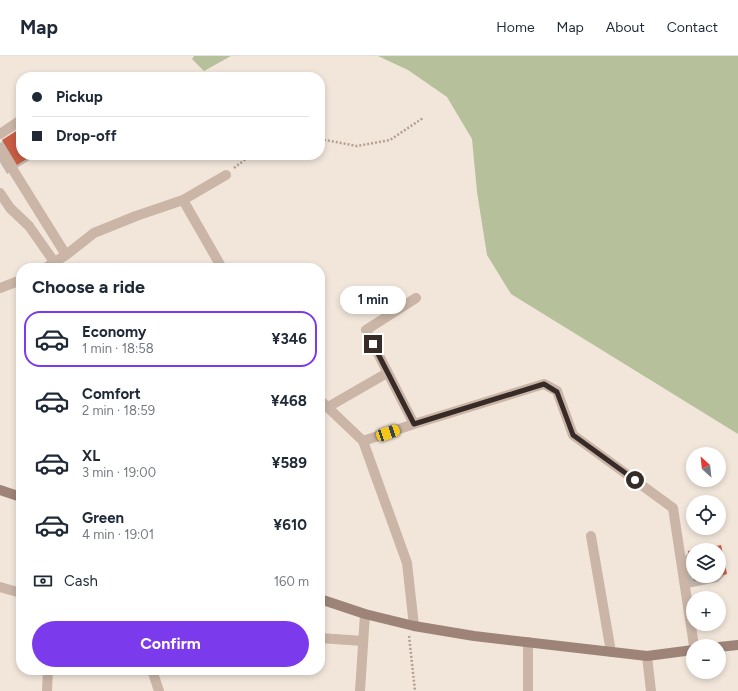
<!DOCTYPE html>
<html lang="en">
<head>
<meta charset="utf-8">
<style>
	:root { --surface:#fff; --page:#f6f6f7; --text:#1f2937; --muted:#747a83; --line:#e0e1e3; --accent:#7c3aed }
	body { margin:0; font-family:Figtree,sans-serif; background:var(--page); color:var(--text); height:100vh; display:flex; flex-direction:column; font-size:15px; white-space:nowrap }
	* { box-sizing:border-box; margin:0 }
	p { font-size:13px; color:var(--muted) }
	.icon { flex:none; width:22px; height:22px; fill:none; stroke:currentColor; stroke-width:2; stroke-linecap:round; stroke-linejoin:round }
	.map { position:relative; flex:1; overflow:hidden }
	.drawer { position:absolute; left:16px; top:207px; width:309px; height:412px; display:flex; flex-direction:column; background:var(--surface); border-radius:16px; box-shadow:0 2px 6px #0003 }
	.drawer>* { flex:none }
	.guide { position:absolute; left:16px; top:16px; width:309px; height:88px; border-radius:16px; box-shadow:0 2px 6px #0003; display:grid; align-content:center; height:88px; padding:0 16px; background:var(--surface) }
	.needle { width:26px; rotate:333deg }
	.buttons { position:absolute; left:686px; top:391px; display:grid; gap:8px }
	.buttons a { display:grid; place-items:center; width:40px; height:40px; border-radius:50%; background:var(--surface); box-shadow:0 2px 6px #0003; font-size:20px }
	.end { position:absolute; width:18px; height:18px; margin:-9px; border:5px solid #362b27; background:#fff; box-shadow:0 0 0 2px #fff }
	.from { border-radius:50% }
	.bubble { position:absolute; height:28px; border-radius:14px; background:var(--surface); box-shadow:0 2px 6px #0003; font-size:13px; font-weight:700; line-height:28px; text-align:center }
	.car { position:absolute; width:12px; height:24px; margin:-12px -6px; border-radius:5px; box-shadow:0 0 3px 1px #0007; background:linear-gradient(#f5c518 24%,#345 0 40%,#f5c518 0 76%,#345 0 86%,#f5c518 0) }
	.guide b { display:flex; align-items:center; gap:14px; height:38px; font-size:15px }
	.guide b+b { border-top:1px solid var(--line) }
	.guide i { width:10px; height:10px; background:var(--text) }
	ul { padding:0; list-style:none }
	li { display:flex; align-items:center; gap:12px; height:56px; margin:0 8px 6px; padding:0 8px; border:2px solid transparent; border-radius:16px }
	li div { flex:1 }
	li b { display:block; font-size:15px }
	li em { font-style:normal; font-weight:700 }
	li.current { border-color:var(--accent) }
	li>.icon { width:36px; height:36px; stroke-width:1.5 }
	h2 { padding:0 16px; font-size:18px; line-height:48px }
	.pay { display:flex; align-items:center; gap:10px; height:44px; padding:0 16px; font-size:15px }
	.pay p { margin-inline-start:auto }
	.button { display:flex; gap:8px; margin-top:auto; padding:8px 16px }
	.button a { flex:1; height:46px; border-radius:24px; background:var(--accent); color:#fff; font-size:16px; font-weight:700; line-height:46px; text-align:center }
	header { display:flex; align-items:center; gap:24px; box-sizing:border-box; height:56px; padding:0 20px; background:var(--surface); border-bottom:1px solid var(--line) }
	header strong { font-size:19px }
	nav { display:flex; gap:22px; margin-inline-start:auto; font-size:14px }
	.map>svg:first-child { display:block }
</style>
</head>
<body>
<header>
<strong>Map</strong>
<nav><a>Home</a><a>Map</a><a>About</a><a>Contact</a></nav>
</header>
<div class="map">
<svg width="738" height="635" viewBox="0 0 738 635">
	<rect width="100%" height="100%" fill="#f2e6db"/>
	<path fill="#b6c19b" d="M194,0H231L204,15L192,3Z
		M378,0H738V378L511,238L487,199L477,136L472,83L447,41L408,14Z"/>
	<path fill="#0003" d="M21,73V99H38L7,118L0,106V87Z
		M721,490L726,518L718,526L687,532L681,504L689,496L693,495V520H719V494H700Z"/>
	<path fill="#c75d44" d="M21,72V99H33L17,109L2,84Z
		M721,489L727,518L719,520V494L699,493Z
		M693,494V516H692L688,495Z
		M693,520H715V521L694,525Z"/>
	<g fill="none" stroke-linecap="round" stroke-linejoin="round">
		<path stroke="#b69f91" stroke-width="2.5" stroke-dasharray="2 2" stroke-linecap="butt" d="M320,83L357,90L390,84L423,62
			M234,112L251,99
			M409,580L415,635"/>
		<path stroke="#cab5a7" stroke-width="10" d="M0,78L21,64
			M0,93L66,199
			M0,137L10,152L29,170L55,207
			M183,144L226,119
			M45,212L66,199L94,177L136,160L183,144L222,212
			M0,232L21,224
			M320,344L363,385L407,507L414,570
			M328,351L387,317
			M414,368L366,274L416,242
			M363,385L414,368L544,328L557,335L573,379L673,452L694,590
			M591,480L611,596
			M0,531L21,537
			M320,582L363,585
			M528,586V635
			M647,600L651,635
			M152,614L159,635
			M47,635L48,614
			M360,635L365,558"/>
		<path stroke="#9e8478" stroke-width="10" d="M0,434L21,441
			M320,543L365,558L414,570L474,580L647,600L693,594
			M719,591L738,589"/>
	</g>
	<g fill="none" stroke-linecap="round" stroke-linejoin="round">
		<path stroke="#362b27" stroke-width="5" d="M373,288L414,368L544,328L557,336L573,379L635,424"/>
	</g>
</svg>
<div class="buttons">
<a><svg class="needle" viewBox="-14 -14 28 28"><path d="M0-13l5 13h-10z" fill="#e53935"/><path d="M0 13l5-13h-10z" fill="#747a83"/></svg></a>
<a><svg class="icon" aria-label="locate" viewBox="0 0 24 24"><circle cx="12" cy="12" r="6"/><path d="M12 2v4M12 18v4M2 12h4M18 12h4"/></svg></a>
<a><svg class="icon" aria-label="layers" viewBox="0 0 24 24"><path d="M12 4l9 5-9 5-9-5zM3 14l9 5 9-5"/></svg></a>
<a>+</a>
<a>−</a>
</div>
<i class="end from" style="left:635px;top:424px"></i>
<i class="end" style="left:373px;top:288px"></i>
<div class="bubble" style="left:340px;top:230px;width:66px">1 min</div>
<i class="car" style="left:388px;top:377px;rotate:71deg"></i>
<div class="guide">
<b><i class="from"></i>Pickup</b>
<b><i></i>Drop-off</b>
</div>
<section class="drawer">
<h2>Choose a ride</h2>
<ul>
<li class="current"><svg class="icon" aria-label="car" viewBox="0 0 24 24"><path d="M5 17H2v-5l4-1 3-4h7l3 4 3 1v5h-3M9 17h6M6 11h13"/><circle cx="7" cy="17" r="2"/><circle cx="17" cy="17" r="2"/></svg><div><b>Economy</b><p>1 min · 18:58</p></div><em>¥346</em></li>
<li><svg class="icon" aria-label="car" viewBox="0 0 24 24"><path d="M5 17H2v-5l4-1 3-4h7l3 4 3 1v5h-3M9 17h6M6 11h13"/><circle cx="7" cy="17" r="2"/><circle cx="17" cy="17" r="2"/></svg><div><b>Comfort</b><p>2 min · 18:59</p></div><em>¥468</em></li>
<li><svg class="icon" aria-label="car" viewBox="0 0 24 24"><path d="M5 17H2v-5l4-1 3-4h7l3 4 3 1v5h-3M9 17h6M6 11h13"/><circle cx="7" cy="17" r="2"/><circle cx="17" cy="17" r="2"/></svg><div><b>XL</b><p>3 min · 19:00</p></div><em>¥589</em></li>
<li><svg class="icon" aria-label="car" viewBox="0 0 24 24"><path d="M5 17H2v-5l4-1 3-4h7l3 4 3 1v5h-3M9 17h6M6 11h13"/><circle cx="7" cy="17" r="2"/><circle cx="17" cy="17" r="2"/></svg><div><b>Green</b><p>4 min · 19:01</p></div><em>¥610</em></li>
</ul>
<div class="pay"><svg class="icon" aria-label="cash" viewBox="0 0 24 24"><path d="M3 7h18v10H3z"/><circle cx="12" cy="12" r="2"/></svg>Cash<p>160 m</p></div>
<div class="button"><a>Confirm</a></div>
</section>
</div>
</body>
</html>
